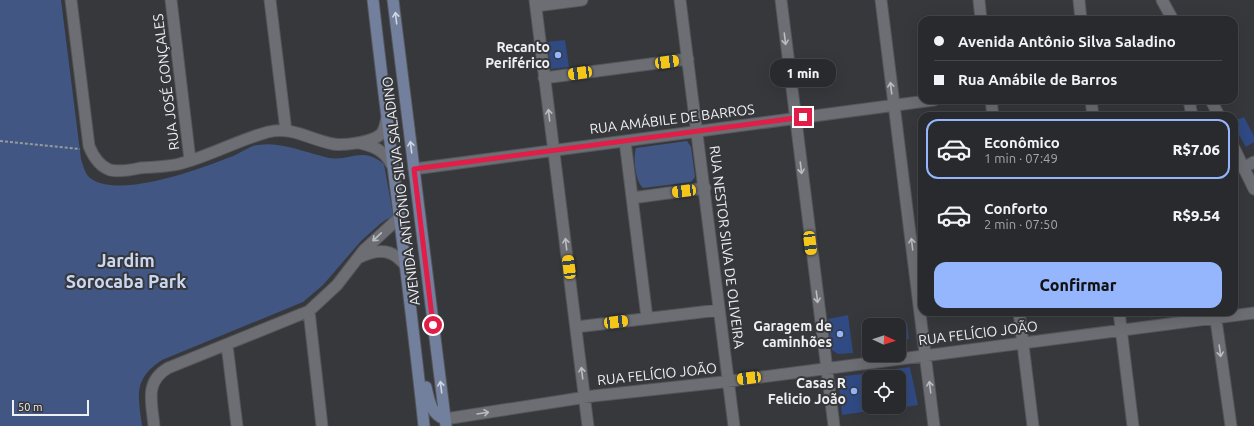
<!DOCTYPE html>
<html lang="pt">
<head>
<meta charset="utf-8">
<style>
	:root { --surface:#282a2d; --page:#303235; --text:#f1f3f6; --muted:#a5a7aa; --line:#444649; --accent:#95b6fd }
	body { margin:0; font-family:Ubuntu,sans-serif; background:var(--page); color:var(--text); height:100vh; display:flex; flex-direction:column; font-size:15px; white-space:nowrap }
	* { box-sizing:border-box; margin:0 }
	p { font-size:13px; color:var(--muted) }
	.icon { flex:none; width:22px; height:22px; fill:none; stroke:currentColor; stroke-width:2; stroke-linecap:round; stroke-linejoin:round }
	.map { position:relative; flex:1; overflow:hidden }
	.details { position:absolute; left:918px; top:112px; width:320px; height:204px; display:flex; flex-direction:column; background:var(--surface); border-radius:12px; box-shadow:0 4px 16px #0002,0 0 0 1px var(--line) }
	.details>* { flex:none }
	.banner { position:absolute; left:918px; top:16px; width:320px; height:88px; border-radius:12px; box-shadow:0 4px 16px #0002,0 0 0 1px var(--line); display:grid; align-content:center; height:88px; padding:0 16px; background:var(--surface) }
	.needle { width:26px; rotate:93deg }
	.buttons { position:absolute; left:862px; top:318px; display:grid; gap:8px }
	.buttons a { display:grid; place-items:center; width:44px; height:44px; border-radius:8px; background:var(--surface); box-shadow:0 4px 16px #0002,0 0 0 1px var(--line); font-size:20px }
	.scale { position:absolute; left:12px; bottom:10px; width:77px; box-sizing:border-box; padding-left:4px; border:2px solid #eff0f3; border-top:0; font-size:11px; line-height:14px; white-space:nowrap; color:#eff0f3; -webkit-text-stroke:3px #36383c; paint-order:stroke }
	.end { position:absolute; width:18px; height:18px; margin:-9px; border:5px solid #e11d48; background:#fff; box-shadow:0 0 0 2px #fff }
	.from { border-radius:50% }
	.bubble { position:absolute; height:28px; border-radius:12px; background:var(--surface); box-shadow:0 4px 16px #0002,0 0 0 1px var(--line); font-size:13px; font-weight:800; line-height:28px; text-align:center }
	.car { position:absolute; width:12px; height:24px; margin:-12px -6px; border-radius:5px; box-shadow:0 0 3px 1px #0007; background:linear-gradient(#f5c518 24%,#345 0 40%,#f5c518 0 76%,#345 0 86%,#f5c518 0) }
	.banner b { display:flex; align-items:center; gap:14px; height:38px; font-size:15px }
	.banner b+b { border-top:1px solid var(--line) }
	.banner i { width:10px; height:10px; background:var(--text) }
	ul { padding:7px 0 0; list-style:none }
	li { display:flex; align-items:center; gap:12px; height:60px; margin:0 8px 6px; padding:0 8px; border:2px solid transparent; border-radius:12px }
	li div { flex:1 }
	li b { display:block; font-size:15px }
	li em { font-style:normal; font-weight:800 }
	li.current { border-color:var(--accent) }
	li>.icon { width:36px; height:36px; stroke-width:1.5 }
	.primary-button { display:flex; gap:8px; margin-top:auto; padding:8px 16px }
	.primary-button a { flex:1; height:46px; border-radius:12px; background:var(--accent); color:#111; font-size:16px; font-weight:800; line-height:46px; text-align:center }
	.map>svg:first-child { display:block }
</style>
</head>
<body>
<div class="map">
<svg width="1254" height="426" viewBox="0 0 1254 426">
	<rect width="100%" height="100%" fill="#36383c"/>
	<path fill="#415683" d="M0,0H61L81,159C83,165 85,174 90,178C118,200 203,168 233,156C241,153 249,146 258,145C277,142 296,149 314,154C319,155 324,157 329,158C352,161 362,146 384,164L393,215L391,218L387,219L380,224L361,241L323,285L303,302L162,360C133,379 138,395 142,426H0Z
		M687,141L691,147L695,177L691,182L643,188C635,181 633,157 636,148Z"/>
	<path fill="#304a84" d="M565,40L569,67L551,69L547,42Z
		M1244,117L1254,136V142L1246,147L1234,126V121Z
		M848,315L853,353L838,354L832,350L828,319Z
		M907,323L909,339L899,341V324Z
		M910,367L918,405L899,408V377H873L872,372Z
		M869,373V411L842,415L838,377Z"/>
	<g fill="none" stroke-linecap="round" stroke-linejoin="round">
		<defs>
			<path id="minor" d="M71,0L89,146C93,156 99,166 110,170C120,172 131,170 140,168C153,167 167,167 179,164C210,156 238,140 268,132C293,126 310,140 333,144C344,146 371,142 380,135C385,131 385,124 387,118
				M171,0L190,160
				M270,0L286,131
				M535,0L588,426
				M680,0L734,426
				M781,0L834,426
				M881,0L934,426
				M979,0L981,20
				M1079,0L1081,20
				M1162,0L1173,20
				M536,6L582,0
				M544,78L688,59
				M991,100L993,116
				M1091,100L1093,116
				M1189,100L1192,116
				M1211,100L1219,116
				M625,141L647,318
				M359,143C374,146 385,151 392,165
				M1234,148L1254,189
				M1237,165L1243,168L1254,162
				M414,169L934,100
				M632,198L705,188
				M358,258C378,248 394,248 407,268
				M309,311L322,426
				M1019,312L1033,426
				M1119,312L1133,426
				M1215,313L1231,426
				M576,327L719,310
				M227,345L237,426
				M445,419L593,396L723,382L1254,313
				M154,426C152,403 144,382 168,368L309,311L337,285L364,250L399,218"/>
			<path id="secondary" d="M373,0C389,142 409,284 424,426
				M393,0L446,426
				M426,387C429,400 431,415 445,419"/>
		</defs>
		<use href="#minor" stroke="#545559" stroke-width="13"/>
		<use href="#secondary" stroke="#545559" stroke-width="13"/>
		<path stroke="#98999d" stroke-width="2" stroke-dasharray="3 2" stroke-linecap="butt" d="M0,141L80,149"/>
		<use href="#minor" stroke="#6c6e73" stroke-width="11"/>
		<use href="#secondary" stroke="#73809d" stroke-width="11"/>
	</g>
	<defs><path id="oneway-shaft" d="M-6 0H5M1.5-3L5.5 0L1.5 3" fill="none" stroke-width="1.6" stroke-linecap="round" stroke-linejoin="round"/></defs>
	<g stroke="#d0d4de">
		<use href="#oneway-shaft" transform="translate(396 18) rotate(-97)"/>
		<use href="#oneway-shaft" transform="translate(411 147) rotate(-97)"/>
		<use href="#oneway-shaft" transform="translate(441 387) rotate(-97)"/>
	</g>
	<g stroke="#bbbcc0">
		<use href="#oneway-shaft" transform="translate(785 39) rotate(83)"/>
		<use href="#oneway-shaft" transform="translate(891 88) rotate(-97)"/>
		<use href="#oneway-shaft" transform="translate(549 115) rotate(-97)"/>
		<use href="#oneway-shaft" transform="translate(801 168) rotate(83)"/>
		<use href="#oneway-shaft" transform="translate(377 237) rotate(137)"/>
		<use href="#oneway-shaft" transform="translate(566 244) rotate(-97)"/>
		<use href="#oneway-shaft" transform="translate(912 244) rotate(-97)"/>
		<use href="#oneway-shaft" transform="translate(817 297) rotate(83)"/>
		<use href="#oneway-shaft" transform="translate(1220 351) rotate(82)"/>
		<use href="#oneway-shaft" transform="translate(582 373) rotate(-97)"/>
		<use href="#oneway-shaft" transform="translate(930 387) rotate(-97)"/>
		<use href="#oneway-shaft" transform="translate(483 413) rotate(-9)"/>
	</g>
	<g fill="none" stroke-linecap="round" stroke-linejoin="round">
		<path stroke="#e11d48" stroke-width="5" d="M433,325L414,169L803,117"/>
	</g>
	<g fill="#95b6fd" stroke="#36383c" stroke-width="1.5">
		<circle cx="558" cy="55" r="4"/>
		<circle cx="840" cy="334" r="4"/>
		<circle cx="854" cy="391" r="4"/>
	</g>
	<g text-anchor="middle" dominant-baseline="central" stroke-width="4" stroke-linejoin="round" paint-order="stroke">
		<g font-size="14" font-weight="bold" fill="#eff0f3" stroke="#36383c" text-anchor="end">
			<text x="550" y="47">Recanto<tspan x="550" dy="16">Periférico</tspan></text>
			<text x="832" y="326">Garagem de<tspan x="832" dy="16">caminhões</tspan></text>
			<text x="846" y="383">Casas R<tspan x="846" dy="16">Felicio João</tspan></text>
		</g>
		<g font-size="14" fill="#eff0f3" stroke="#36383c">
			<text transform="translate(166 82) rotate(-97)">RUA JOSÉ GONÇALES</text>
			<text transform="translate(672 119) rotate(-7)">RUA AMÁBILE DE BARROS</text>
			<text transform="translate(401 191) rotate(-97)">AVENIDA ANTÔNIO SILVA SALADINO</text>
			<text transform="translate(727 247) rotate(83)">RUA NESTOR SILVA DE OLIVEIRA</text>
			<text transform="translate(978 333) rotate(-7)">RUA FELÍCIO JOÃO</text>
			<text transform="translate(657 374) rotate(-6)">RUA FELÍCIO JOÃO</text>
		</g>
		<g font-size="18" font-weight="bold" fill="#cad7f2" stroke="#36383c">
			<text x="126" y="260">Jardim<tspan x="126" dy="21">Sorocaba Park</tspan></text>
		</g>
	</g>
</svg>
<div class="buttons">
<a><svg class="needle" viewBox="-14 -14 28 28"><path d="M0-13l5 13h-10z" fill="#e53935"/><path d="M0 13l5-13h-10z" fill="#a5a7aa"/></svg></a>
<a><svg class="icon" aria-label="locate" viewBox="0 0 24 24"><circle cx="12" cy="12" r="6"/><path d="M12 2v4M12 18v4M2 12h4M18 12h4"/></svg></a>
</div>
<div class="scale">50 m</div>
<i class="end from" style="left:433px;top:325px"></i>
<i class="end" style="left:803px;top:117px"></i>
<div class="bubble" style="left:770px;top:59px;width:66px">1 min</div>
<i class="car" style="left:667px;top:62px;rotate:82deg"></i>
<i class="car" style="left:580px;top:73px;rotate:262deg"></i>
<i class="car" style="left:684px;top:191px;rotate:263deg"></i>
<i class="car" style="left:810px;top:243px;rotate:173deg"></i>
<i class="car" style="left:569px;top:267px;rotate:353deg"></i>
<i class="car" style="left:616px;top:322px;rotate:83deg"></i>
<i class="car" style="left:749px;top:378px;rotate:263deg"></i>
<div class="banner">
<b><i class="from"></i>Avenida Antônio Silva Saladino</b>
<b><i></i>Rua Amábile de Barros</b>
</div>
<section class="details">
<ul>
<li class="current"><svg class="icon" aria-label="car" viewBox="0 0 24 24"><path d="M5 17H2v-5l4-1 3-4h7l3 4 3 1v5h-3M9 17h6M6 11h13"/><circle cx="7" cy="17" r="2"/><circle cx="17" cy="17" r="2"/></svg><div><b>Econômico</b><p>1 min · 07:49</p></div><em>R$7.06</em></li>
<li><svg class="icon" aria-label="car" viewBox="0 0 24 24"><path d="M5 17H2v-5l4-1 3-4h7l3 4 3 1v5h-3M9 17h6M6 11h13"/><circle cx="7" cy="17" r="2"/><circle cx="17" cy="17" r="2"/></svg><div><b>Conforto</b><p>2 min · 07:50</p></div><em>R$9.54</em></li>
</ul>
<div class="primary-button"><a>Confirmar</a></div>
</section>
</div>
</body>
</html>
